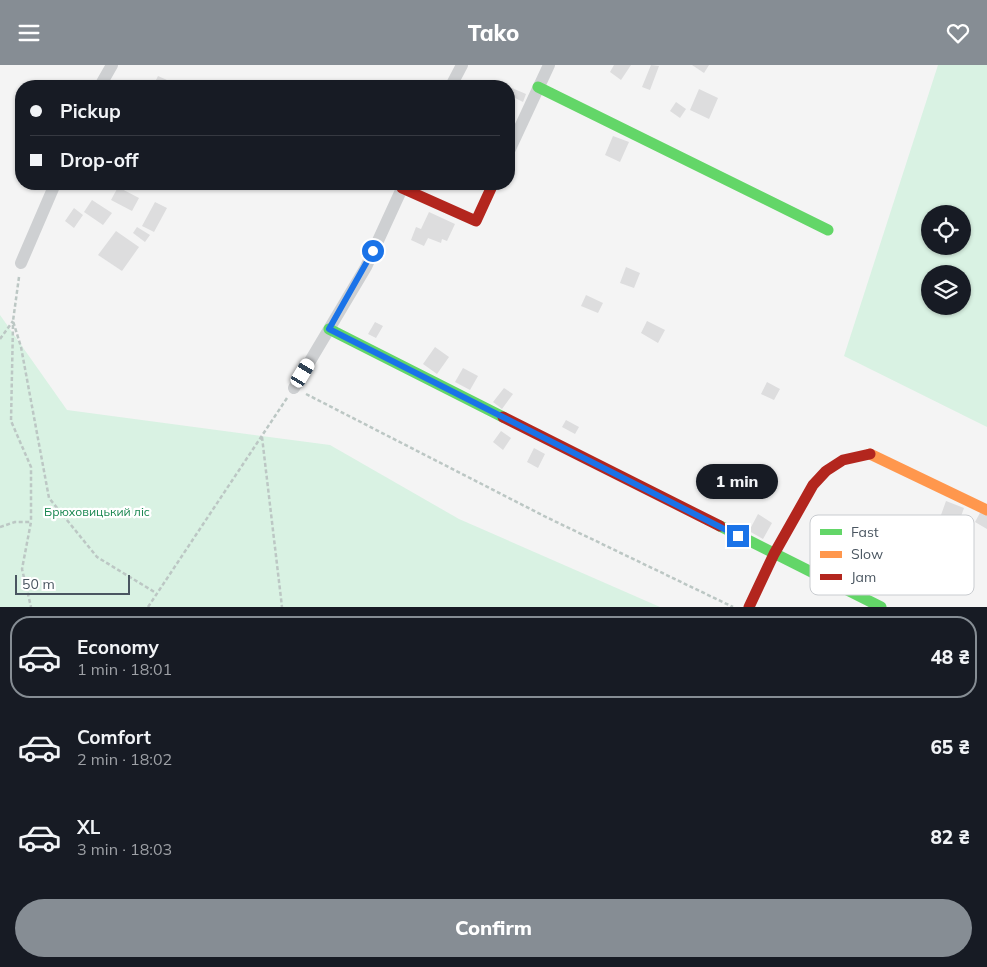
<!DOCTYPE html>
<html lang="en">
<head>
<meta charset="utf-8">
<style>
	:root { --surface:#171b24; --page:#20242c; --text:#f1f3f6; --muted:#9ea1a6; --line:#363941; --accent:#868d94 }
	body { margin:0; font-family:Mulish,sans-serif; background:var(--page); color:var(--text); height:100vh; display:flex; flex-direction:column; font-size:19px; white-space:nowrap }
	* { box-sizing:border-box; margin:0 }
	p { font-size:16px; color:var(--muted) }
	.icon { flex:none; width:28px; height:28px; fill:none; stroke:currentColor; stroke-width:2; stroke-linecap:round; stroke-linejoin:round }
	.map { position:relative; height:542px; overflow:hidden }
	.details { display:flex; flex-direction:column; background:var(--surface); flex:1 }
	.details>* { flex:none }
	.banner { position:absolute; left:15px; top:15px; width:500px; height:110px; border-radius:20px; box-shadow:0 1px 4px #0004; display:grid; align-content:center; height:110px; padding:0 15px; background:var(--surface) }
	.controls { position:absolute; left:921px; top:140px; display:grid; gap:10px }
	.controls a { display:grid; place-items:center; width:50px; height:50px; border-radius:50%; background:var(--surface); box-shadow:0 1px 4px #0004; font-size:25px }
	.scale { position:absolute; left:15px; bottom:12px; width:115px; box-sizing:border-box; padding-left:5px; border:2px solid #4a5661; border-top:0; font-size:14px; line-height:18px; white-space:nowrap; color:#4a5661; -webkit-text-stroke:4px #fff; paint-order:stroke }
	.end { position:absolute; width:22px; height:22px; margin:-11px; border:6px solid #1a73e8; background:#fff; box-shadow:0 0 0 2px #fff }
	.from { border-radius:50% }
	.bubble { position:absolute; height:35px; border-radius:18px; background:var(--surface); box-shadow:0 1px 4px #0004; font-size:16px; font-weight:800; line-height:35px; text-align:center }
	.car { position:absolute; width:15px; height:30px; margin:-15px -8px; border-radius:6px; box-shadow:0 0 4px 1px #0007; background:linear-gradient(#fff 24%,#345 0 40%,#fff 0 76%,#345 0 86%,#fff 0) }
	.banner b { display:flex; align-items:center; gap:18px; height:48px; font-size:19px }
	.banner b+b { border-top:1px solid var(--line) }
	.banner i { width:12px; height:12px; background:var(--text) }
	ul { padding:9px 0 0; list-style:none }
	li { display:flex; align-items:center; gap:15px; height:82px; margin:0 10px 8px; padding:0 5px; border:2px solid transparent; border-radius:20px }
	li div { flex:1 }
	li b { display:block; font-size:19px }
	li em { font-style:normal; font-weight:800 }
	li.selected { border-color:var(--accent) }
	li>.icon { width:45px; height:45px; stroke-width:1.5 }
	.button { display:flex; gap:10px; margin-top:auto; padding:10px 15px }
	.button a { flex:1; height:58px; border-radius:30px; background:var(--accent); color:#fff; font-size:20px; font-weight:800; line-height:58px; text-align:center }
	header { display:flex; justify-content:space-between; align-items:center; height:65px; padding:0 15px; background:var(--accent); color:#fff; font-size:22px; font-weight:800 }
	.map>svg:first-child { display:block }
</style>
</head>
<body>
<header><svg class="icon" aria-label="menu" viewBox="0 0 24 24"><path d="M4 6h16M4 12h16M4 18h16"/></svg>Tako<svg class="icon" aria-label="heart" viewBox="0 0 24 24"><path d="M12 20l-8-8c-3-5 5-10 8-4 3-6 11-1 8 4z"/></svg></header>
<div class="map">
<svg width="987" height="542" viewBox="0 0 987 542">
	<rect width="100%" height="100%" fill="#f4f4f4"/>
	<path fill="#d9f2e3" fill-rule="evenodd" d="M938,0H987V362L844,291ZM930,149H962V181H930ZM930,209H962V241H930Z
		M0,250L67,345L330,380L459,454L660,542H0Z"/>
	<path fill="#ddddde" d="M614,0H631L621,15L610,7Z
		M651,0L659,1L650,25L642,22Z
		M692,0H709L704,8Z
		M158,11L167,15L164,21H153Z
		M512,23L526,29L523,37L509,30Z
		M699,24L718,33L709,54L690,45Z
		M676,37L686,44L680,53L670,46Z
		M613,71L629,77L620,97L605,90Z
		M118,122L139,133L132,146L111,135Z
		M92,135L112,148L103,160L84,147Z
		M155,137L167,143L154,167L142,161Z
		M74,143L83,150L74,163L65,156Z
		M429,147L455,159L447,176L442,174L441,178L428,173L424,181L411,175L416,162L421,164Z
		M137,162L150,170L145,177L133,168Z
		M116,166L139,182L122,206L98,190Z
		M626,202L640,208L634,223L620,218Z
		M586,230L603,238L598,248L581,241Z
		M647,256L665,265L658,278L641,268Z
		M375,257L383,261L376,273L368,269Z
		M435,282L449,292L437,309L423,299Z
		M463,303L478,311L470,325L455,317Z
		M767,317L780,324L774,335L761,329Z
		M504,323L513,329L502,344L493,337Z
		M566,355L579,362L575,369L562,362Z
		M501,366L511,373L503,385L493,377Z
		M534,383L545,389L538,403L527,397Z
		M946,436L964,443L959,457L941,450Z
		M981,446L987,450V464L975,457Z
		M758,449L772,458L763,474L749,466Z"/>
	<g fill="none" stroke-linecap="round" stroke-linejoin="round">
		<path stroke="#bcc7c4" stroke-width="2.5" stroke-dasharray="4 2.5" stroke-linecap="butt" d="M19,212L13,256L21,282L49,433L97,492L156,528
			M13,260L11,356L31,402V457
			M0,274L13,256
			M306,329L546,452L733,542
			M262,372L282,542
			M0,462L15,457H31L22,504L31,542
			M148,542L287,333"/>
		<path stroke="#ced0d2" stroke-width="12" d="M100,21L112,0
			M451,21L462,0
			M509,86L549,0
			M21,198L55,119
			M294,323L366,202L404,119"/>
		<path stroke="#63d668" stroke-width="11" d="M538,22L828,165
			M329,264L503,352
			M720,461L881,542"/>
		<path stroke="#ff974d" stroke-width="11" d="M870,389L987,445"/>
		<path stroke="#b3261e" stroke-width="11" d="M402,123L476,156L493,119
			M503,352L720,461
			M749,542L774,489L813,420L826,406L843,395L870,389"/>
	</g>
	<g fill="none" stroke-linecap="round" stroke-linejoin="round">
		<path stroke="#1a73e8" stroke-width="6" d="M373,186L329,264L738,471"/>
	</g>
	<g text-anchor="middle" dominant-baseline="central" stroke-width="4.5" stroke-linejoin="round" paint-order="stroke">
		<g font-size="12" fill="#17864f" stroke="#fff">
			<text x="97" y="446">Брюховицький ліс</text>
		</g>
	</g>
	<rect x="810" y="450" width="164" height="80" rx="8" fill="#fff" stroke="#c9ccd0" stroke-width="1"/>
	<rect x="820" y="464" width="22" height="6" fill="#63d668"/>
	<rect x="820" y="486" width="22" height="7" fill="#ff974d"/>
	<rect x="820" y="509" width="22" height="6" fill="#b3261e"/>
	<g font-size="14" fill="#4a5661">
		<text x="851" y="472">Fast</text>
		<text x="851" y="494">Slow</text>
		<text x="851" y="517">Jam</text>
	</g>
</svg>
<div class="controls">
<a><svg class="icon" aria-label="locate" viewBox="0 0 24 24"><circle cx="12" cy="12" r="6"/><path d="M12 2v4M12 18v4M2 12h4M18 12h4"/></svg></a>
<a><svg class="icon" aria-label="layers" viewBox="0 0 24 24"><path d="M12 4l9 5-9 5-9-5zM3 14l9 5 9-5"/></svg></a>
</div>
<div class="scale">50 m</div>
<i class="end from" style="left:373px;top:186px"></i>
<i class="end" style="left:738px;top:471px"></i>
<div class="bubble" style="left:696px;top:399px;width:82px">1 min</div>
<i class="car" style="left:303px;top:308px;rotate:31deg"></i>
<div class="banner">
<b><i class="from"></i>Pickup</b>
<b><i></i>Drop-off</b>
</div>
</div>
<section class="details">
<ul>
<li class="selected"><svg class="icon" aria-label="car" viewBox="0 0 24 24"><path d="M5 17H2v-5l4-1 3-4h7l3 4 3 1v5h-3M9 17h6M6 11h13"/><circle cx="7" cy="17" r="2"/><circle cx="17" cy="17" r="2"/></svg><div><b>Economy</b><p>1 min · 18:01</p></div><em>48 ₴</em></li>
<li><svg class="icon" aria-label="car" viewBox="0 0 24 24"><path d="M5 17H2v-5l4-1 3-4h7l3 4 3 1v5h-3M9 17h6M6 11h13"/><circle cx="7" cy="17" r="2"/><circle cx="17" cy="17" r="2"/></svg><div><b>Comfort</b><p>2 min · 18:02</p></div><em>65 ₴</em></li>
<li><svg class="icon" aria-label="car" viewBox="0 0 24 24"><path d="M5 17H2v-5l4-1 3-4h7l3 4 3 1v5h-3M9 17h6M6 11h13"/><circle cx="7" cy="17" r="2"/><circle cx="17" cy="17" r="2"/></svg><div><b>XL</b><p>3 min · 18:03</p></div><em>82 ₴</em></li>
</ul>
<div class="button"><a>Confirm</a></div>
</section>
</body>
</html>
